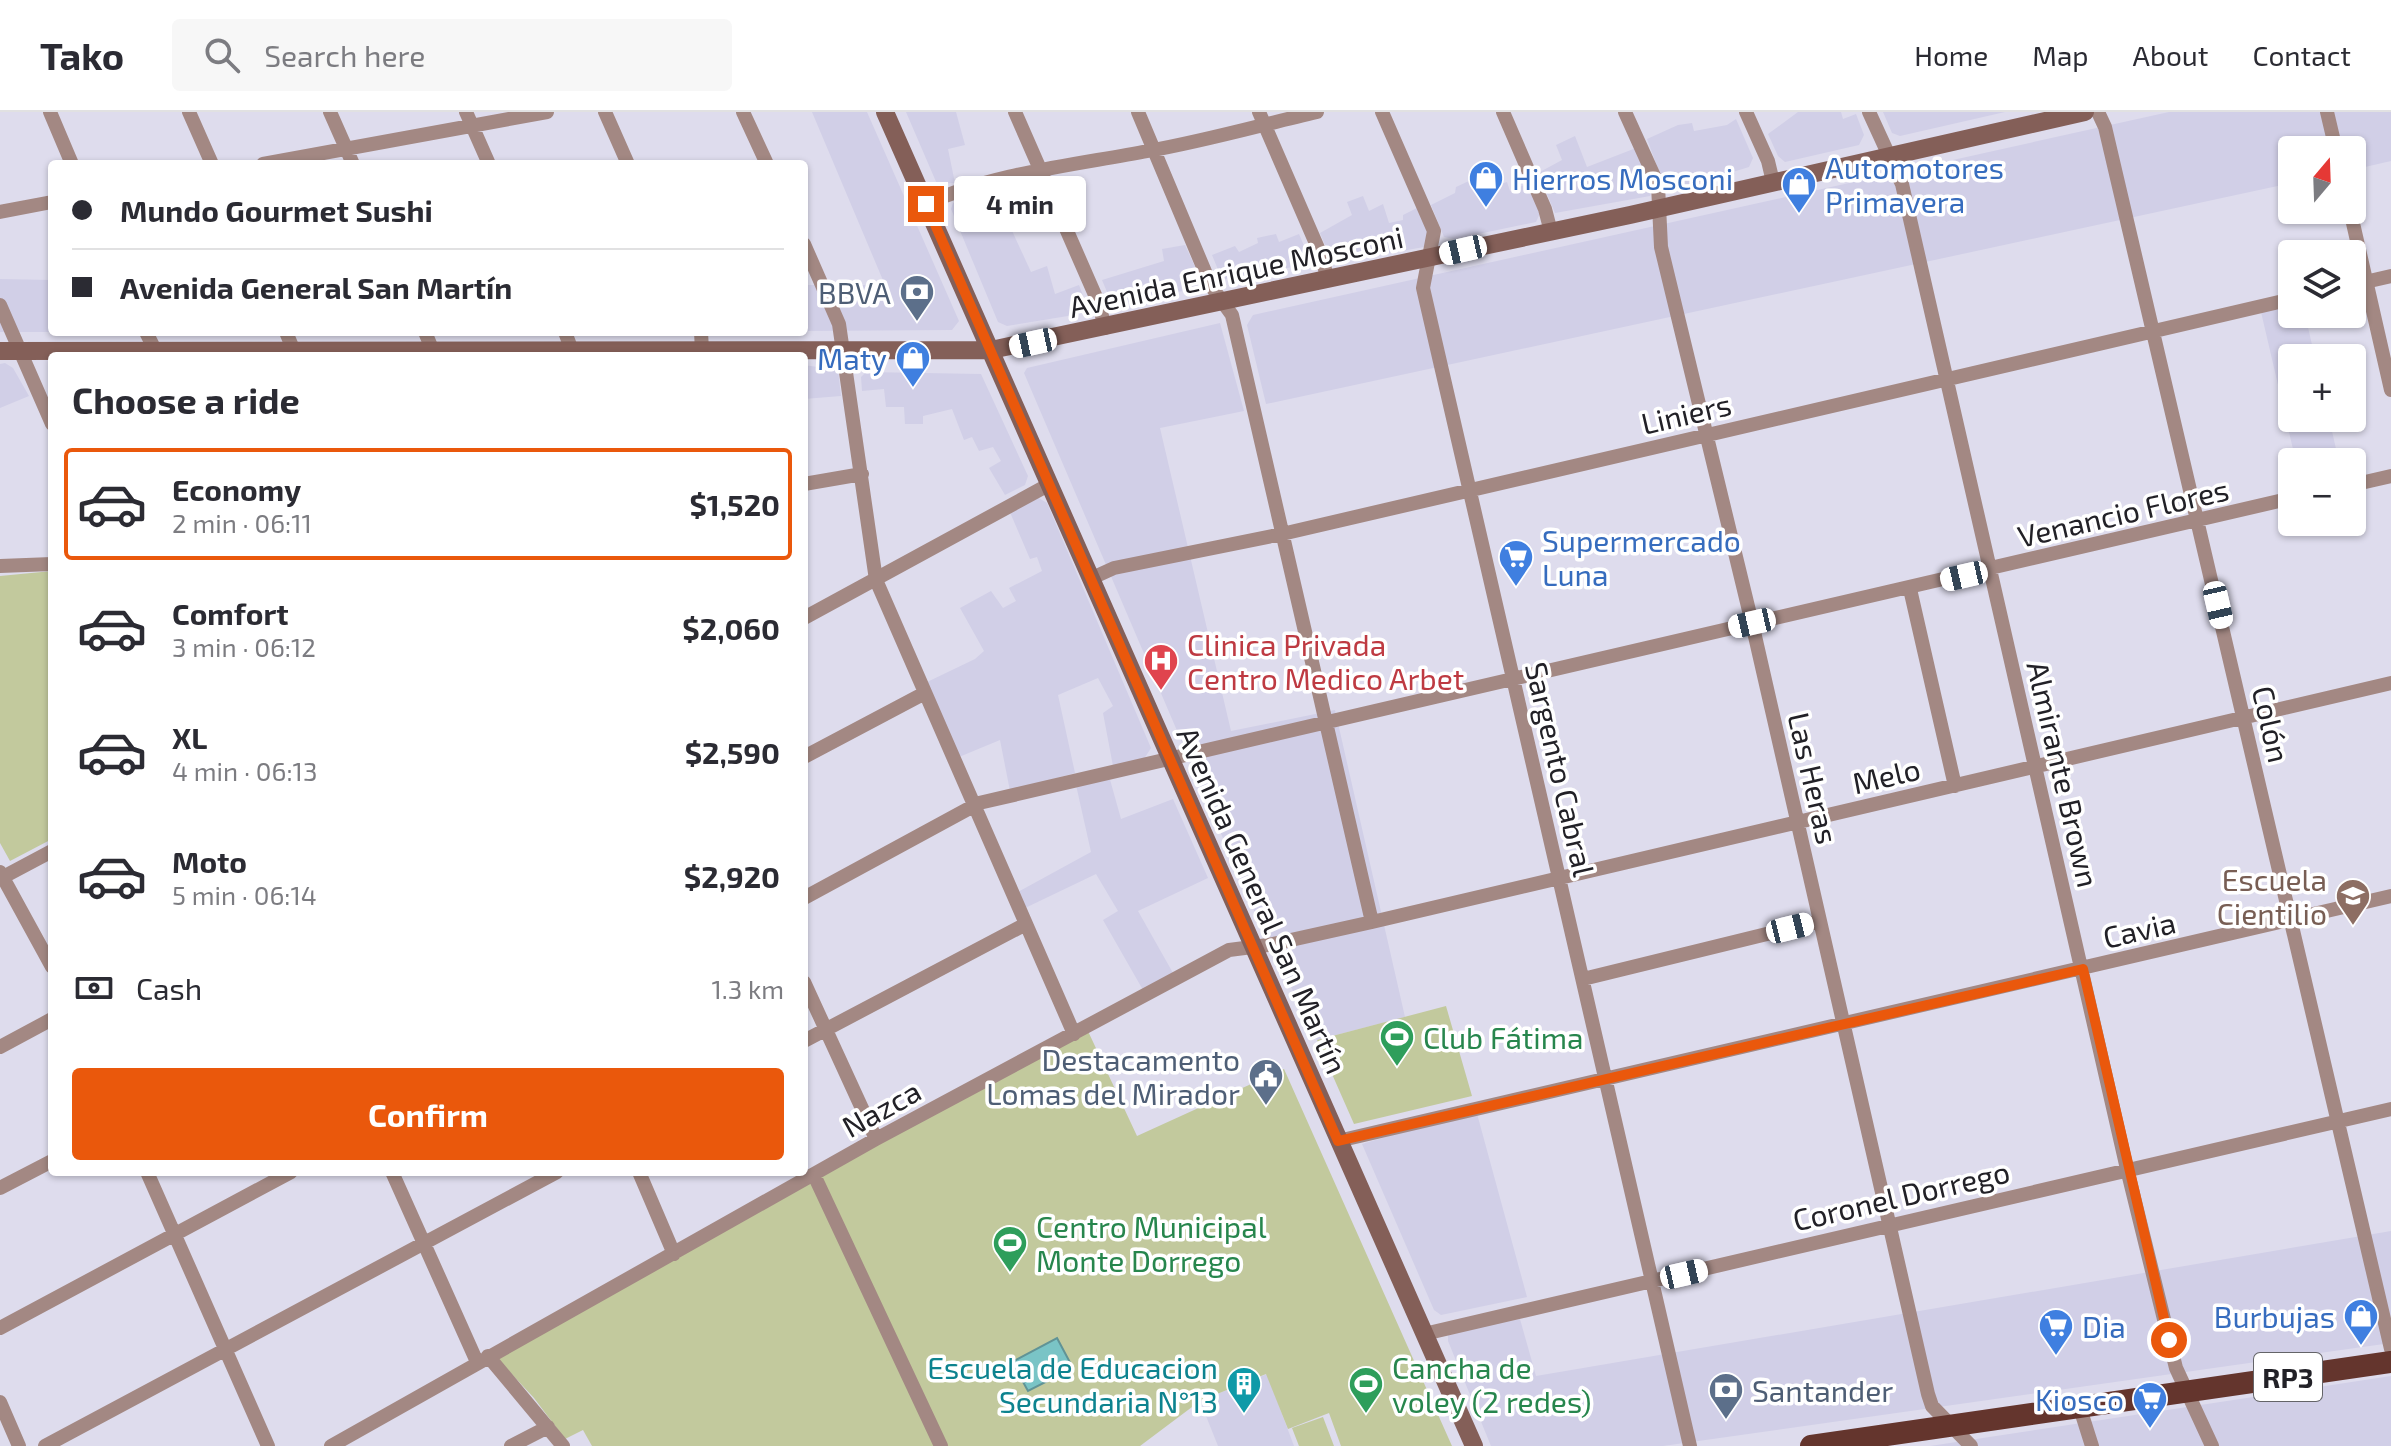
<!DOCTYPE html>
<html lang="en">
<head>
<meta charset="utf-8">
<style>
	:root { --surface:#fff; --page:#f7f7f7; --text:#2b2b33; --muted:#7c7c81; --line:#e1e1e2; --accent:#ea580c }
	body { margin:0; font-family:"Exo 2",sans-serif; background:var(--page); color:var(--text); height:100vh; display:flex; flex-direction:column; font-size:30px; white-space:nowrap }
	* { box-sizing:border-box; margin:0 }
	p { font-size:26px; color:var(--muted) }
	.icon { flex:none; width:44px; height:44px; fill:none; stroke:currentColor; stroke-width:2; stroke-linecap:round; stroke-linejoin:round }
	.map { position:relative; flex:1; overflow:hidden }
	.side { position:absolute; left:48px; top:240px; width:760px; height:824px; display:flex; flex-direction:column; background:var(--surface); border-radius:8px; box-shadow:0 2px 6px #0004 }
	.side>* { flex:none }
	.top-card { position:absolute; left:48px; top:48px; width:760px; height:176px; border-radius:8px; box-shadow:0 2px 6px #0004; display:grid; align-content:center; height:176px; padding:0 24px; background:var(--surface) }
	.needle { width:52px; rotate:19deg }
	.tools { position:absolute; left:2278px; top:24px; display:grid; gap:16px }
	.tools a { display:grid; place-items:center; width:88px; height:88px; border-radius:8px; background:var(--surface); box-shadow:0 2px 6px #0004; font-size:40px }
	.end { position:absolute; width:36px; height:36px; margin:-18px; border:10px solid #ea580c; background:#fff; box-shadow:0 0 0 4px #fff }
	.from { border-radius:50% }
	.bubble { position:absolute; height:56px; border-radius:8px; background:var(--surface); box-shadow:0 2px 6px #0004; font-size:26px; font-weight:700; line-height:56px; text-align:center }
	.car { position:absolute; width:24px; height:48px; margin:-24px -12px; border-radius:10px; box-shadow:0 0 6px 2px #0007; background:linear-gradient(#fff 24%,#345 0 40%,#fff 0 76%,#345 0 86%,#fff 0) }
	.top-card b { display:flex; align-items:center; gap:28px; height:76px; font-size:30px }
	.top-card b+b { border-top:2px solid var(--line) }
	.top-card i { width:20px; height:20px; background:var(--text) }
	ul { padding:0; list-style:none }
	li { display:flex; align-items:center; gap:24px; height:112px; margin:0 16px 12px; padding:0 8px; border:4px solid transparent; border-radius:8px }
	li div { flex:1 }
	li b { display:block; font-size:30px }
	li em { font-style:normal; font-weight:700 }
	li.selected { border-color:var(--accent) }
	li>.icon { width:72px; height:72px; stroke-width:1.5 }
	h2 { padding:0 24px; font-size:36px; line-height:96px }
	.pay { display:flex; align-items:center; gap:20px; height:88px; padding:0 24px; font-size:30px }
	.pay p { margin-inline-start:auto }
	.action { display:flex; gap:16px; margin-top:auto; padding:16px 24px }
	.action a { flex:1; height:92px; border-radius:8px; background:var(--accent); color:#fff; font-size:32px; font-weight:700; line-height:92px; text-align:center }
	header { display:flex; align-items:center; gap:48px; box-sizing:border-box; height:112px; padding:0 40px; background:var(--surface); border-bottom:2px solid var(--line) }
	header strong { font-size:38px }
	nav { display:flex; gap:44px; margin-inline-start:auto; font-size:28px }
	.search { width:560px; height:72px; background:var(--page); display:flex; align-items:center; gap:20px; box-sizing:border-box; padding:0 28px; border-radius:8px; color:var(--muted); font-size:30px }
	.map>svg:first-child { display:block }
</style>
</head>
<body>
<header>
<strong>Tako</strong>
<div class="search"><svg class="icon" aria-label="search" viewBox="0 0 24 24"><circle cx="10" cy="10" r="6"/><path d="M15 15l6 6"/></svg>Search here</div>
<nav><a>Home</a><a>Map</a><a>About</a><a>Contact</a></nav>
</header>
<div class="map">
<svg width="2391" height="1334" viewBox="0 0 2391 1334">
	<rect width="100%" height="100%" fill="#dedced"/>
	<path fill="#d1cfe7" d="M812,0H867L959,209L952,218L804,219V173H885Z
		M906,0H956L965,33L948,37L955,71L937,72Z
		M1798,0H1841L1843,7L1856,2L1864,23L1859,33L1785,50L1778,44L1768,22Z
		M1883,0H2005L1900,24L1892,21Z
		M2169,0H2391V49L2352,58V38H2292V71L1266,292L1247,213L1253,203Z
		M1736,7L1753,46L1749,55L1674,78L1664,73L1647,27L1678,13L1692,11L1694,19L1727,13Z
		M1575,24L1587,55L1636,36L1653,76L1650,84L1555,101L1538,61L1562,48L1556,33Z
		M1484,62L1488,76L1507,70L1510,79L1529,71L1540,101L1536,110L1454,127L1444,125L1431,93L1455,81L1456,75Z
		M1363,84L1369,99L1383,92L1389,111L1403,108V103L1417,96L1429,123L1424,135L1336,151L1331,147L1320,121L1352,103L1347,90Z
		M969,87L974,108L989,105L993,118L1008,110L1031,160L1047,154L1055,182L1079,173L1087,194L1086,201L1007,214L998,210L951,97L953,91Z
		M1276,122L1279,130L1299,122L1308,143L1304,153L1225,167L1221,165L1212,143L1235,134L1239,140L1258,131L1257,126Z
		M1185,133L1203,172L1198,176L1117,192L1110,187L1102,168L1164,149L1162,137Z
		M0,167L52,168V220H236H0Z
		M2292,193V202H2305L2315,246H2292V306H2329L2339,350H2296L2261,200Z
		M1220,211L1244,299L1160,316L1231,619L1335,598L1405,905L1317,928L1255,801L1024,261L1027,256Z
		M5,251L13,256L29,284L0,296V252Z
		M804,253L838,258L841,284L804,287Z
		M866,260L981,262L1028,364L1025,373L1005,383L989,356L1001,349L993,335L979,339L972,325L964,328L952,297L923,304V312H905L904,295H886L884,277L862,279L861,265Z
		M1037,385L1047,391L1151,636L1144,647L1113,654L1103,601L1113,594L1098,566L1058,583L1075,661L1010,679L1000,628L959,645L925,571L975,547L984,539L960,496L991,479L1003,496L1016,489L1009,476L1042,459L1037,445L1030,447L1009,398Z
		M1109,664L1121,707L1173,687L1208,766L1138,799L1173,861L1143,878L1103,808L1118,799L1096,762L1023,797L1016,781L1091,740L1076,673Z
		M1476,998L1527,1185L1441,1203L1434,1198L1362,1032Z
		M2391,1119V1231L1663,1334H1491L1448,1229V1221L1520,1207L1536,1264Z
		M1267,1262L1294,1334H1218L1200,1289Z
		M2391,1264V1334H1930Z"/>
	<path fill="#c2c99d" d="M52,459V727L10,749L0,731V464Z
		M1446,894L1472,984L1354,1012L1317,928Z
		M1087,917L1137,1024L1284,957L1452,1334H1341L1329,1301L1288,1317L1266,1262L1200,1289L1140,1334H592L583,1318L565,1327L534,1286L496,1245Z
		M1323,1305L1334,1334H1299L1292,1316Z"/>
	<path fill="#7ac4c6" stroke="#609396" stroke-width="2" d="M1057,1226L1073,1256L1028,1279L1012,1250Z"/>
	<g fill="none" stroke-linecap="round" stroke-linejoin="round">
		<path stroke="#a38883" stroke-width="14" d="M50,0L72,52
			M189,0L212,52
			M330,0L353,52
			M466,0L489,52
			M605,0L628,52
			M743,0L767,52
			M1015,0L1099,192L1105,216
			M1138,0L1211,174L1232,203L1372,810
			M1259,0L1321,143L1328,168
			M1382,0L1434,119L1423,176L1690,1334
			M1503,0L1545,97L1551,120
			M1625,0L1658,73L1661,135L1752,511L1928,1282L1932,1294L1971,1334
			M1746,0L1768,49L1773,70
			M1869,0L1902,72L2127,1057L2176,1256L2212,1334
			M2098,0L2105,15L2391,1237
			M2327,0L2336,38
			M263,52L547,0
			M926,92C994,61 1075,53 1148,39C1205,29 1261,13 1317,0
			M2350,98L2391,278
			M0,100L52,90
			M804,132L839,212L876,468L1074,922
			M2352,173L2391,164
			M0,193L52,312
			M146,220L158,244
			M286,220L296,244
			M425,220L435,244
			M565,220L574,244
			M701,220L702,238
			M804,372L862,362
			M2352,373L2391,364
			M0,454L52,452
			M1092,466L1114,456L1282,422L2292,187
			M1910,477L1955,674
			M804,506L1050,372
			M804,645L923,582
			M0,760L52,855
			M3,765L52,739
			M804,786L979,691L2292,386
			M1583,867L1820,809
			M804,870L876,1027
			M804,929L1024,813
			M0,935L52,907
			M1338,1029L2391,784
			M147,1060L268,1334
			M392,1060L477,1250
			M639,1060L674,1142
			M814,1063L941,1334
			M0,1076L52,1049
			M0,1216L291,1060
			M1424,1222L2391,997
			M488,1244L563,1334
			M0,1290L19,1334
			M2079,1293L2092,1334
			M45,1334L557,1060
			M331,1334L876,1027L1229,838L1268,833L1372,810L2391,571
			M511,1334L548,1315"/>
		<path stroke="#845f58" stroke-width="18" d="M885,0L1474,1334
			M0,239L991,238L1630,103L2085,0"/>
		<path stroke="#64352d" stroke-width="22" d="M1811,1334L2391,1250"/>
	</g>
	<g fill="none" stroke-linecap="round" stroke-linejoin="round">
		<path stroke="#ea580c" stroke-width="10" d="M926,92L1338,1029L2083,857L2169,1228"/>
	</g>
	<defs>
		<symbol id="shop-pin" viewBox="-11 -11 22 30"><path d="M0 17L-7.5 6A9.5 9.5 0 1 1 7.5 6Z" fill="#3f7fe0" stroke="#fff"/><path d="M-5-2.5h2.3a2.7 3.5 0 0 1 5.4 0H5L5.5 6h-11ZM-1.5-2.5h3a1.5 2.3 0 0 0-3 0Z" fill="#fff"/></symbol>
		<symbol id="bank-pin" viewBox="-11 -11 22 30"><path d="M0 17L-7.5 6A9.5 9.5 0 1 1 7.5 6Z" fill="#5c6f8a" stroke="#fff"/><path d="M-6-4H6V4H-6ZM0-2.3a2.3 2.3 0 1 0 0 4.6a2.3 2.3 0 1 0 0-4.6Z" fill="#fff"/></symbol>
		<symbol id="supermarket-pin" viewBox="-11 -11 22 30"><path d="M0 17L-7.5 6A9.5 9.5 0 1 1 7.5 6Z" fill="#3f7fe0" stroke="#fff"/><path d="M-6-5.5h2.5l.6 2H6L4.5 2H-2.5L-4.4-4H-6ZM-1.5 3.2a1.3 1.3 0 1 0 .1 0ZM3 3.2a1.3 1.3 0 1 0 .1 0Z" fill="#fff"/></symbol>
		<symbol id="hospital-pin" viewBox="-11 -11 22 30"><path d="M0 17L-7.5 6A9.5 9.5 0 1 1 7.5 6Z" fill="#e0444e" stroke="#fff"/><path d="M-5-5h3v3.5h4V-5h3V5h-3V1.5h-4V5h-3Z" fill="#fff"/></symbol>
		<symbol id="school-pin" viewBox="-11 -11 22 30"><path d="M0 17L-7.5 6A9.5 9.5 0 1 1 7.5 6Z" fill="#8d6e63" stroke="#fff"/><path d="M0-5L7-2L0 1L-7-2ZM-4 1L0 2.5L4 1V4Q0 6-4 4Z" fill="#fff"/></symbol>
		<symbol id="stadium-pin" viewBox="-11 -11 22 30"><path d="M0 17L-7.5 6A9.5 9.5 0 1 1 7.5 6Z" fill="#2e9e5b" stroke="#fff"/><path d="M0-5a6.5 5 0 1 0 0 10a6.5 5 0 1 0 0-10ZM-3.5-1.8h7v3.6h-7Z" fill="#fff"/></symbol>
		<symbol id="civic-pin" viewBox="-11 -11 22 30"><path d="M0 17L-7.5 6A9.5 9.5 0 1 1 7.5 6Z" fill="#5c6f8a" stroke="#fff"/><path d="M-.6-6.5H3V-4.5H.6V-3L4-1V1h2V6H-6V1h2V-1L-.6-3ZM-1.2 2.5V6h2.4V2.5Z" fill="#fff"/></symbol>
		<symbol id="building-pin" viewBox="-11 -11 22 30"><path d="M0 17L-7.5 6A9.5 9.5 0 1 1 7.5 6Z" fill="#0f9aa8" stroke="#fff"/><path d="M-4-6H4V6H1V3H-1V6H-4ZM-2.5-4.3h1.7v1.8h-1.7ZM.8-4.3h1.7v1.8H.8ZM-2.5-1h1.7V.8h-1.7ZM.8-1h1.7V.8H.8Z" fill="#fff"/></symbol>
	</defs>
	<g fill-rule="evenodd">
		<use href="#shop-pin" x="1466" y="46" width="40" height="54"/>
		<use href="#shop-pin" x="1779" y="52" width="40" height="54"/>
		<use href="#bank-pin" x="897" y="160" width="40" height="54"/>
		<use href="#shop-pin" x="893" y="226" width="40" height="54"/>
		<use href="#supermarket-pin" x="1496" y="425" width="40" height="54"/>
		<use href="#hospital-pin" x="1141" y="529" width="40" height="54"/>
		<use href="#school-pin" x="2333" y="764" width="40" height="54"/>
		<use href="#stadium-pin" x="1377" y="905" width="40" height="54"/>
		<use href="#civic-pin" x="1246" y="944" width="40" height="54"/>
		<use href="#stadium-pin" x="990" y="1111" width="40" height="54"/>
		<use href="#shop-pin" x="2341" y="1184" width="40" height="54"/>
		<use href="#supermarket-pin" x="2036" y="1194" width="40" height="54"/>
		<use href="#building-pin" x="1224" y="1252" width="40" height="54"/>
		<use href="#stadium-pin" x="1346" y="1252" width="40" height="54"/>
		<use href="#bank-pin" x="1706" y="1258" width="40" height="54"/>
		<use href="#supermarket-pin" x="2130" y="1267" width="40" height="54"/>
	</g>
	<g text-anchor="middle" dominant-baseline="central" stroke-width="7" stroke-linejoin="round" paint-order="stroke">
		<rect fill="#fff" stroke="#646468" stroke-width="2" x="2254" y="1241" width="68" height="48" rx="6"/>
		<g font-size="28" font-weight="bold" fill="#222127">
			<text x="2288" y="1265">RP3</text>
		</g>
		<g font-size="30" fill="#366cbe" stroke="#fff" text-anchor="start">
			<text x="1825" y="55">Automotores<tspan x="1825" dy="34">Primavera</tspan></text>
			<text x="1512" y="66">Hierros Mosconi</text>
			<text x="887" y="246" text-anchor="end">Maty</text>
			<text x="1542" y="428">Supermercado<tspan x="1542" dy="34">Luna</tspan></text>
			<text x="2335" y="1204" text-anchor="end">Burbujas</text>
			<text x="2082" y="1214">Dia</text>
			<text x="2124" y="1287" text-anchor="end">Kiosco</text>
		</g>
		<g font-size="30" fill="#222127" stroke="#fff">
			<text transform="translate(1236 159) rotate(-12)">Avenida Enrique Mosconi</text>
			<text transform="translate(1686 301) rotate(-13)">Liniers</text>
			<text transform="translate(2123 400) rotate(-13)">Venancio Flores</text>
			<text transform="translate(2272 612) rotate(77)">Colón</text>
			<text transform="translate(1561 657) rotate(77)">Sargento Cabral</text>
			<text transform="translate(2064 662) rotate(77)">Almirante Brown</text>
			<text transform="translate(1886 663) rotate(-13)">Melo</text>
			<text transform="translate(1814 666) rotate(77)">Las Heras</text>
			<text transform="translate(1263 788) rotate(66)">Avenida General San Martín</text>
			<text transform="translate(2139 817) rotate(-13)">Cavia</text>
			<text transform="translate(881 996) rotate(-29)">Nazca</text>
			<text transform="translate(1901 1083) rotate(-13)">Coronel Dorrego</text>
		</g>
		<g font-size="30" fill="#4e5e75" stroke="#fff" text-anchor="end">
			<text x="891" y="180">BBVA</text>
			<text x="1240" y="947">Destacamento<tspan x="1240" dy="34">Lomas del Mirador</tspan></text>
			<text x="1752" y="1278" text-anchor="start">Santander</text>
		</g>
		<g font-size="30" fill="#be3a42" stroke="#fff" text-anchor="start">
			<text x="1187" y="532">Clinica Privada<tspan x="1187" dy="34">Centro Medico Arbet</tspan></text>
		</g>
		<g font-size="30" fill="#785e54" stroke="#fff" text-anchor="end">
			<text x="2327" y="767">Escuela<tspan x="2327" dy="34">Cientilio</tspan></text>
		</g>
		<g font-size="30" fill="#27864d" stroke="#fff" text-anchor="start">
			<text x="1423" y="925">Club Fátima</text>
			<text x="1036" y="1114">Centro Municipal<tspan x="1036" dy="34">Monte Dorrego</tspan></text>
			<text x="1392" y="1255">Cancha de<tspan x="1392" dy="34">voley (2 redes)</tspan></text>
		</g>
		<g font-size="30" fill="#0d838f" stroke="#fff" text-anchor="end">
			<text x="1218" y="1255">Escuela de Educacion<tspan x="1218" dy="34">Secundaria N°13</tspan></text>
		</g>
	</g>
</svg>
<div class="tools">
<a><svg class="needle" viewBox="-14 -14 28 28"><path d="M0-13l5 13h-10z" fill="#e53935"/><path d="M0 13l5-13h-10z" fill="#7c7c81"/></svg></a>
<a><svg class="icon" aria-label="layers" viewBox="0 0 24 24"><path d="M12 4l9 5-9 5-9-5zM3 14l9 5 9-5"/></svg></a>
<a>+</a>
<a>−</a>
</div>
<i class="end from" style="left:2169px;top:1228px"></i>
<i class="end" style="left:926px;top:92px"></i>
<div class="bubble" style="left:954px;top:64px;width:132px">4 min</div>
<i class="car" style="left:1463px;top:138px;rotate:257deg"></i>
<i class="car" style="left:1033px;top:231px;rotate:258deg"></i>
<i class="car" style="left:1964px;top:464px;rotate:257deg"></i>
<i class="car" style="left:2218px;top:493px;rotate:167deg"></i>
<i class="car" style="left:1752px;top:511px;rotate:257deg"></i>
<i class="car" style="left:1790px;top:816px;rotate:76deg"></i>
<i class="car" style="left:1684px;top:1162px;rotate:77deg"></i>
<div class="top-card">
<b><i class="from"></i>Mundo Gourmet Sushi</b>
<b><i></i>Avenida General San Martín</b>
</div>
<section class="side">
<h2>Choose a ride</h2>
<ul>
<li class="selected"><svg class="icon" aria-label="car" viewBox="0 0 24 24"><path d="M5 17H2v-5l4-1 3-4h7l3 4 3 1v5h-3M9 17h6M6 11h13"/><circle cx="7" cy="17" r="2"/><circle cx="17" cy="17" r="2"/></svg><div><b>Economy</b><p>2 min · 06:11</p></div><em>$1,520</em></li>
<li><svg class="icon" aria-label="car" viewBox="0 0 24 24"><path d="M5 17H2v-5l4-1 3-4h7l3 4 3 1v5h-3M9 17h6M6 11h13"/><circle cx="7" cy="17" r="2"/><circle cx="17" cy="17" r="2"/></svg><div><b>Comfort</b><p>3 min · 06:12</p></div><em>$2,060</em></li>
<li><svg class="icon" aria-label="car" viewBox="0 0 24 24"><path d="M5 17H2v-5l4-1 3-4h7l3 4 3 1v5h-3M9 17h6M6 11h13"/><circle cx="7" cy="17" r="2"/><circle cx="17" cy="17" r="2"/></svg><div><b>XL</b><p>4 min · 06:13</p></div><em>$2,590</em></li>
<li><svg class="icon" aria-label="car" viewBox="0 0 24 24"><path d="M5 17H2v-5l4-1 3-4h7l3 4 3 1v5h-3M9 17h6M6 11h13"/><circle cx="7" cy="17" r="2"/><circle cx="17" cy="17" r="2"/></svg><div><b>Moto</b><p>5 min · 06:14</p></div><em>$2,920</em></li>
</ul>
<div class="pay"><svg class="icon" aria-label="cash" viewBox="0 0 24 24"><path d="M3 7h18v10H3z"/><circle cx="12" cy="12" r="2"/></svg>Cash<p>1.3 km</p></div>
<div class="action"><a>Confirm</a></div>
</section>
</div>
</body>
</html>
